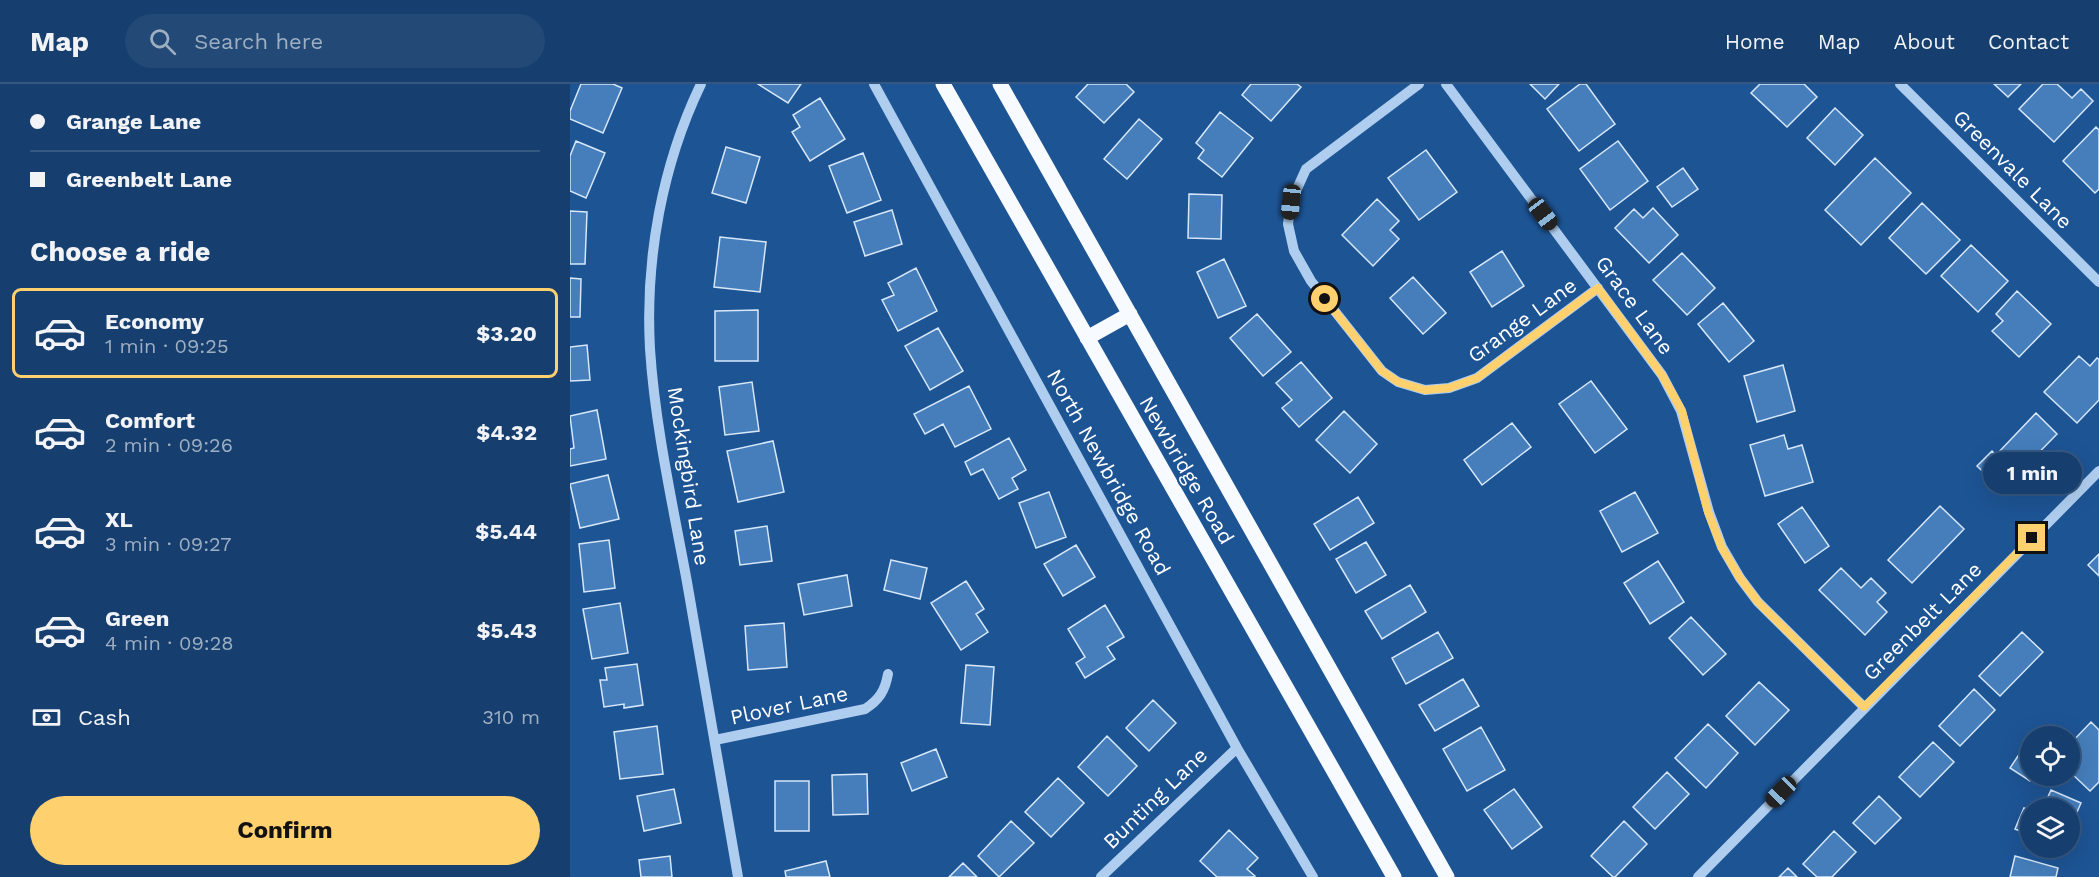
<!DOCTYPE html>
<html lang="en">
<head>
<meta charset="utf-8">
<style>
	:root { --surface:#163f6f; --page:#234a77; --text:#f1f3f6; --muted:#9eafc3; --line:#355882; --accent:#fed06e }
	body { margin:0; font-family:"Work Sans",sans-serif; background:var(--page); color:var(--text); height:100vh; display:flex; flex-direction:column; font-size:22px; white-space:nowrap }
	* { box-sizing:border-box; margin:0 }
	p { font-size:20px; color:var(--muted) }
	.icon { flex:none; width:33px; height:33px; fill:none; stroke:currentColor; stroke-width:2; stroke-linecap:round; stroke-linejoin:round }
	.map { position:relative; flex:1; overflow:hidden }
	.panel { display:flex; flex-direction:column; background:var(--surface); width:570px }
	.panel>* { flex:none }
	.banner { display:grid; align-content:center; height:132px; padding:0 30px; background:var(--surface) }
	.tools { position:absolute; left:1450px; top:642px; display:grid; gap:12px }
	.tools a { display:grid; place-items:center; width:60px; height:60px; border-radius:50%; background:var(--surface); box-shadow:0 6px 24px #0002,0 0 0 2px var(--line); font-size:30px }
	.end { position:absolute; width:27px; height:27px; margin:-14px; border:8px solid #fed06e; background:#111; box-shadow:0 0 0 3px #111 }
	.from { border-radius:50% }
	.bubble { position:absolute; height:42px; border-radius:21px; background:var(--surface); box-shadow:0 6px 24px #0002,0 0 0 2px var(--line); font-size:20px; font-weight:700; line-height:42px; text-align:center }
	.car { position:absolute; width:18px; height:36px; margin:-18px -9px; border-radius:8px; box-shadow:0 0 4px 2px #0007; background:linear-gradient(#222 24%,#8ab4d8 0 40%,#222 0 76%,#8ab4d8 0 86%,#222 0) }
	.banner b { display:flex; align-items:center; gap:21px; height:57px; font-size:22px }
	.banner b+b { border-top:2px solid var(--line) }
	.banner i { width:15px; height:15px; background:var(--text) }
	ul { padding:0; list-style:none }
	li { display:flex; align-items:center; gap:18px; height:90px; margin:0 12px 9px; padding:0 18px; border:3px solid transparent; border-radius:9px }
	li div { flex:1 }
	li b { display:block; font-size:22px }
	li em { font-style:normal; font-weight:700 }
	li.active { border-color:var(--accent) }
	li>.icon { width:54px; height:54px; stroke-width:1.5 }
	h2 { padding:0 30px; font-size:27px; line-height:72px }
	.pay { display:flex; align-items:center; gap:15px; height:66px; padding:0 30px; font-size:22px }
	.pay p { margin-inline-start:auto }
	.primary-button { display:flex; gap:12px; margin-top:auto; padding:12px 30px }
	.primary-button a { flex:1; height:69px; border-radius:36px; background:var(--accent); color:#111; font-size:24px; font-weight:700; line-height:69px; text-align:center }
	header { display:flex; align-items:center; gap:36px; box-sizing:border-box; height:84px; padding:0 30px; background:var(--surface); border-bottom:2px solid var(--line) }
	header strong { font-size:28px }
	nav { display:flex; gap:33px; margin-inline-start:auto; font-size:21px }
	.search { width:420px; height:54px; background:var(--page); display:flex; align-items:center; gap:15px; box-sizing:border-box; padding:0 21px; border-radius:33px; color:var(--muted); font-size:22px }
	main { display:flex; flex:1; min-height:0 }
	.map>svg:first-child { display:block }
</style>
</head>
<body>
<header>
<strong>Map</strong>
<div class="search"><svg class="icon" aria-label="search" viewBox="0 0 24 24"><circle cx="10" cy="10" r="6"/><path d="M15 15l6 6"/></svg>Search here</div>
<nav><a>Home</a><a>Map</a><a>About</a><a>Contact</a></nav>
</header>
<main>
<section class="panel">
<div class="banner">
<b><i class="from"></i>Grange Lane</b>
<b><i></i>Greenbelt Lane</b>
</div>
<h2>Choose a ride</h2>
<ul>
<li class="active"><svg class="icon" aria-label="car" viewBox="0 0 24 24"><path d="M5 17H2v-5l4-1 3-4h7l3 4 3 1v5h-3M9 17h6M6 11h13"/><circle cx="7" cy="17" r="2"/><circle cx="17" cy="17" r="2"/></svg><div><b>Economy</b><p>1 min · 09:25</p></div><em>$3.20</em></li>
<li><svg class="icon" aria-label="car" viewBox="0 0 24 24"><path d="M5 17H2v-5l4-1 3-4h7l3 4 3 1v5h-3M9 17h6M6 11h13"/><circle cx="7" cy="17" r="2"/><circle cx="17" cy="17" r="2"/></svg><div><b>Comfort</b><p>2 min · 09:26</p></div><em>$4.32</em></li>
<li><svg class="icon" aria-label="car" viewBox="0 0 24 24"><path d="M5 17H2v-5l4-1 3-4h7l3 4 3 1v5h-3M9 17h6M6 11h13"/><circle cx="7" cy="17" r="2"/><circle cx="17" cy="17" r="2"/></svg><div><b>XL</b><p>3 min · 09:27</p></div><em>$5.44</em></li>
<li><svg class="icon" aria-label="car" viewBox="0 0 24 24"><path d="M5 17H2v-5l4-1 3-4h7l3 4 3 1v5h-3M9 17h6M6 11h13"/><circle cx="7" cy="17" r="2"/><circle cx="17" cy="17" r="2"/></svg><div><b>Green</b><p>4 min · 09:28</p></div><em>$5.43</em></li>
</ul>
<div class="pay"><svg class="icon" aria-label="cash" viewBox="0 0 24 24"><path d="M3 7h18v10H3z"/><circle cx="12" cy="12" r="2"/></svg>Cash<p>310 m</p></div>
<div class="primary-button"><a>Confirm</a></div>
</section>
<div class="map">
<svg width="1529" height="793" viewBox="0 0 1529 793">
	<rect width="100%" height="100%" fill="#1d5494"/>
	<path fill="#457ebb" stroke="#d6e7fa" stroke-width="1.5" d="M11,0H43L52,4L33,49L0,35V27Z
		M188,0H231L218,19Z
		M518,0H556L564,8L534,39L506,13Z
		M681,0H727L731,3L701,37L672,11Z
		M960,0H989L975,15Z
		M1010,0H1016L1045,40L1009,67L977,25Z
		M1190,0H1234L1247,13L1217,43L1181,9Z
		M1424,0H1451L1438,13Z
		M1473,0H1487L1502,14L1511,5L1523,17L1484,58L1449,25Z
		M250,14L275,55L240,77L222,48L230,43L223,31Z
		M1265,24L1293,51L1265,81L1237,54Z
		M650,28L683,54L652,93L628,74L634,66L626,59Z
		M569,35L592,55L557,95L534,75Z
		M1526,43L1529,46V105L1525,109L1493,77Z
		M6,57L35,69L16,114L0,107V72Z
		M1048,57L1078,97L1040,126L1010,85Z
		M156,63L190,73L176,119L142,109Z
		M856,66L887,108L849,136L818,94Z
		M293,69L311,116L277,129L259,82Z
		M1305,74L1341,109L1291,161L1255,126Z
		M1113,84L1128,105L1102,123L1087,103Z
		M619,110L652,111L651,155L618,154Z
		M807,115L829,137L820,146L829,155L803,182L772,151Z
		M1352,119L1390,156L1356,190L1319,154Z
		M1083,124L1108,151L1079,179L1045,144L1064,125L1073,134Z
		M322,126L332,160L295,172L284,138Z
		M0,127L17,128L15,180H0Z
		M150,153L196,158L190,208L144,203Z
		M1401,161L1438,197L1408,228L1371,192Z
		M932,167L954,202L922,223L900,188Z
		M1112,169L1145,204L1117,231L1083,196Z
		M654,175L676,222L648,234L627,188Z
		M346,184L367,227L328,247L312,216L324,211L318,199Z
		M843,193L876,229L853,250L820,214Z
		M0,194L11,195L10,233H0Z
		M1447,207L1481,240L1449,273L1422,247L1433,237L1426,230Z
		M1153,219L1184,257L1159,278L1128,240Z
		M188,226V277H145V227Z
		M687,230L721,268L693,292L660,254Z
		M368,244L393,287L360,306L335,262Z
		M17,261L20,296L0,297V263Z
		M1509,272L1520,282L1527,274L1529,275V316L1507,339L1474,308Z
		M731,278L762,314L729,343L712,324L722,316L706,299Z
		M1213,281L1225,327L1187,338L1174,292Z
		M1021,297L1057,345L1025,369L989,320Z
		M182,298L189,347L155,351L149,303Z
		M399,302L421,345L385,363L373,340L355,350L344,330Z
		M27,326L36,375L0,382V365L4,364L0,332Z
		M774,327L807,360L780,389L746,356Z
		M1466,329L1487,350L1432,406L1407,382L1422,367L1426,371Z
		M942,339L961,363L912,401L894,376Z
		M1214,351L1218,365L1232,361L1243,398L1195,412L1180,361Z
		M439,354L456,386L442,394L448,405L429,415L413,385L401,391L395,378Z
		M203,357L214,408L168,418L157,367Z
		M38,391L49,435L10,444L0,400Z
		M479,408L496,453L466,464L449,419Z
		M1065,408L1088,449L1052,468L1030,427Z
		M788,413L804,439L760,466L744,440Z
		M1370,422L1394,445L1342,499L1318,476Z
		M1232,423L1259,462L1235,479L1208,440Z
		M197,442L202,477L170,481L165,447Z
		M39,456L45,504L14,508L9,460Z
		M796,458L816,491L786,509L766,475Z
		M506,461L525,493L493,512L474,480Z
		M1529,470V492L1518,481Z
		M321,476L357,484L350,515L314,506Z
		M1088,477L1114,518L1080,540L1054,499Z
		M1271,484L1291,504L1301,494L1316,509L1307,518L1317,528L1295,551L1249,506Z
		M277,491L282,522L234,531L228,500Z
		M396,497L414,525L406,530L418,548L391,566L361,519Z
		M840,501L856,528L812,555L795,527Z
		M50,519L58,569L22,575L13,525Z
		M535,521L554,553L537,563L545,575L515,594L506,579L515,573L498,545Z
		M1121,533L1156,570L1133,591L1099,554Z
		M214,539L217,583L178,586L175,542Z
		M868,548L883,574L836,600L822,574Z
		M1452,548L1473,568L1430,612L1409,592Z
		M67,580L73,621L54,624V620L34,623L30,596H37L35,584Z
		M396,581L424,583L420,641L391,639Z
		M893,595L909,622L865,647L849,621Z
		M1189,598L1219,626L1185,661L1156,632Z
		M1404,605L1425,626L1390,662L1369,642Z
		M583,616L606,639L579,667L556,644Z
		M1521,638L1529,646V698L1520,707L1500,688V677L1506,670L1500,665V660Z
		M1138,640L1168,669L1136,704L1105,674Z
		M87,642L93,690L50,695L44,648Z
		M911,643L935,686L897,707L873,665Z
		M537,652L567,682L538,712L508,683Z
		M1363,658L1384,678L1350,713L1329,693Z
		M366,665L377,693L342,707L331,679Z
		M1450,669L1461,676V692H1463L1460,697L1440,684Z
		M1097,688L1119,710L1085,745L1063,723Z
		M297,690L298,730L263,731L262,691Z
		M488,694L514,719L481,753L455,728Z
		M205,697H239V747H205Z
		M104,705L111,739L74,747L67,712Z
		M944,705L972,743L942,765L914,726Z
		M1481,706L1511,719L1500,744V724H1473Z
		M1309,712L1331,734L1305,760L1283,739Z
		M1454,724L1461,726V751L1445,745Z
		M441,737L464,759L429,793L408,772Z
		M1054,737L1077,760L1045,793H1043L1021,772Z
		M659,746L688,774L677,785L685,792L683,793H647L630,777Z
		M1264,747L1286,768L1262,793H1247L1233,780Z
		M100,772L102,793H71L69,776Z
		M1445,772L1488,784L1486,793H1440Z
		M256,777L260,793H216L215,787Z
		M393,779L407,793H379Z
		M1218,784L1227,793H1209Z"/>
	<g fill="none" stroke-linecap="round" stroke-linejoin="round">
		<path stroke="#afceef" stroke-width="10" d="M131,0C92,81 75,175 80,265C85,342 103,422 117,498C134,596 151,695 168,793
			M304,0L667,664L743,793
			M849,0L736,85L721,118L718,140L724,167L741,197L812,287L828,298L855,306L879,304L907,294L1028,204
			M876,0L1092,291L1111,327L1139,428L1152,463L1170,494L1188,518L1294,623
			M1330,0L1529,198
			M145,656L295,625C309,616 315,607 318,590
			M531,793L667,664
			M1128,793L1529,387"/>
		<path stroke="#f7faff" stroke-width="15" d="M373,0L824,793
			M430,0L877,793
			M517,254L560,230"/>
	</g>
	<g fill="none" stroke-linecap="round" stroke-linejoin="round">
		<path stroke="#fed06e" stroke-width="8" d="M755,215L812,287L828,298L855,306L879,304L907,294L1028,204L1092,291L1112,327L1138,428L1152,464L1170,494L1188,518L1294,623L1462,454"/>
	</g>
	<g text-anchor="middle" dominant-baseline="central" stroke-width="4.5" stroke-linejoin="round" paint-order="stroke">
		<g font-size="21" fill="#fff" stroke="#1d5494">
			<text transform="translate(1443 85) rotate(45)">Greenvale Lane</text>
			<text transform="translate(1065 221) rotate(54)">Grace Lane</text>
			<text transform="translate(952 236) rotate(-36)">Grange Lane</text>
			<text transform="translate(617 386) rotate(60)">Newbridge Road</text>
			<text transform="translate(539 388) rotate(61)">North Newbridge Road</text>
			<text transform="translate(119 392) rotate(81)">Mockingbird Lane</text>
			<text transform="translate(1352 537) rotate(-45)">Greenbelt Lane</text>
			<text transform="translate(219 621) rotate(-12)">Plover Lane</text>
			<text transform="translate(585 714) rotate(-44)">Bunting Lane</text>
		</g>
	</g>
</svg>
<div class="tools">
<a><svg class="icon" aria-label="locate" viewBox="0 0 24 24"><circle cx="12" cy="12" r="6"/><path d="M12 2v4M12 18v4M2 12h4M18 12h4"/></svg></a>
<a><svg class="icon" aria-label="layers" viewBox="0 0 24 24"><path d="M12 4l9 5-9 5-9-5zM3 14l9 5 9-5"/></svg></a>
</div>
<i class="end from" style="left:755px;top:215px"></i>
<i class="end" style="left:1462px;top:454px"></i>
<div class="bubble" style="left:1413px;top:368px;width:99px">1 min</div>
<i class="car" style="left:721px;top:118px;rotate:186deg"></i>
<i class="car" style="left:973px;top:130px;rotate:143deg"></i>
<i class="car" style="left:1211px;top:708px;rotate:224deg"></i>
</div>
</main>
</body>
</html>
